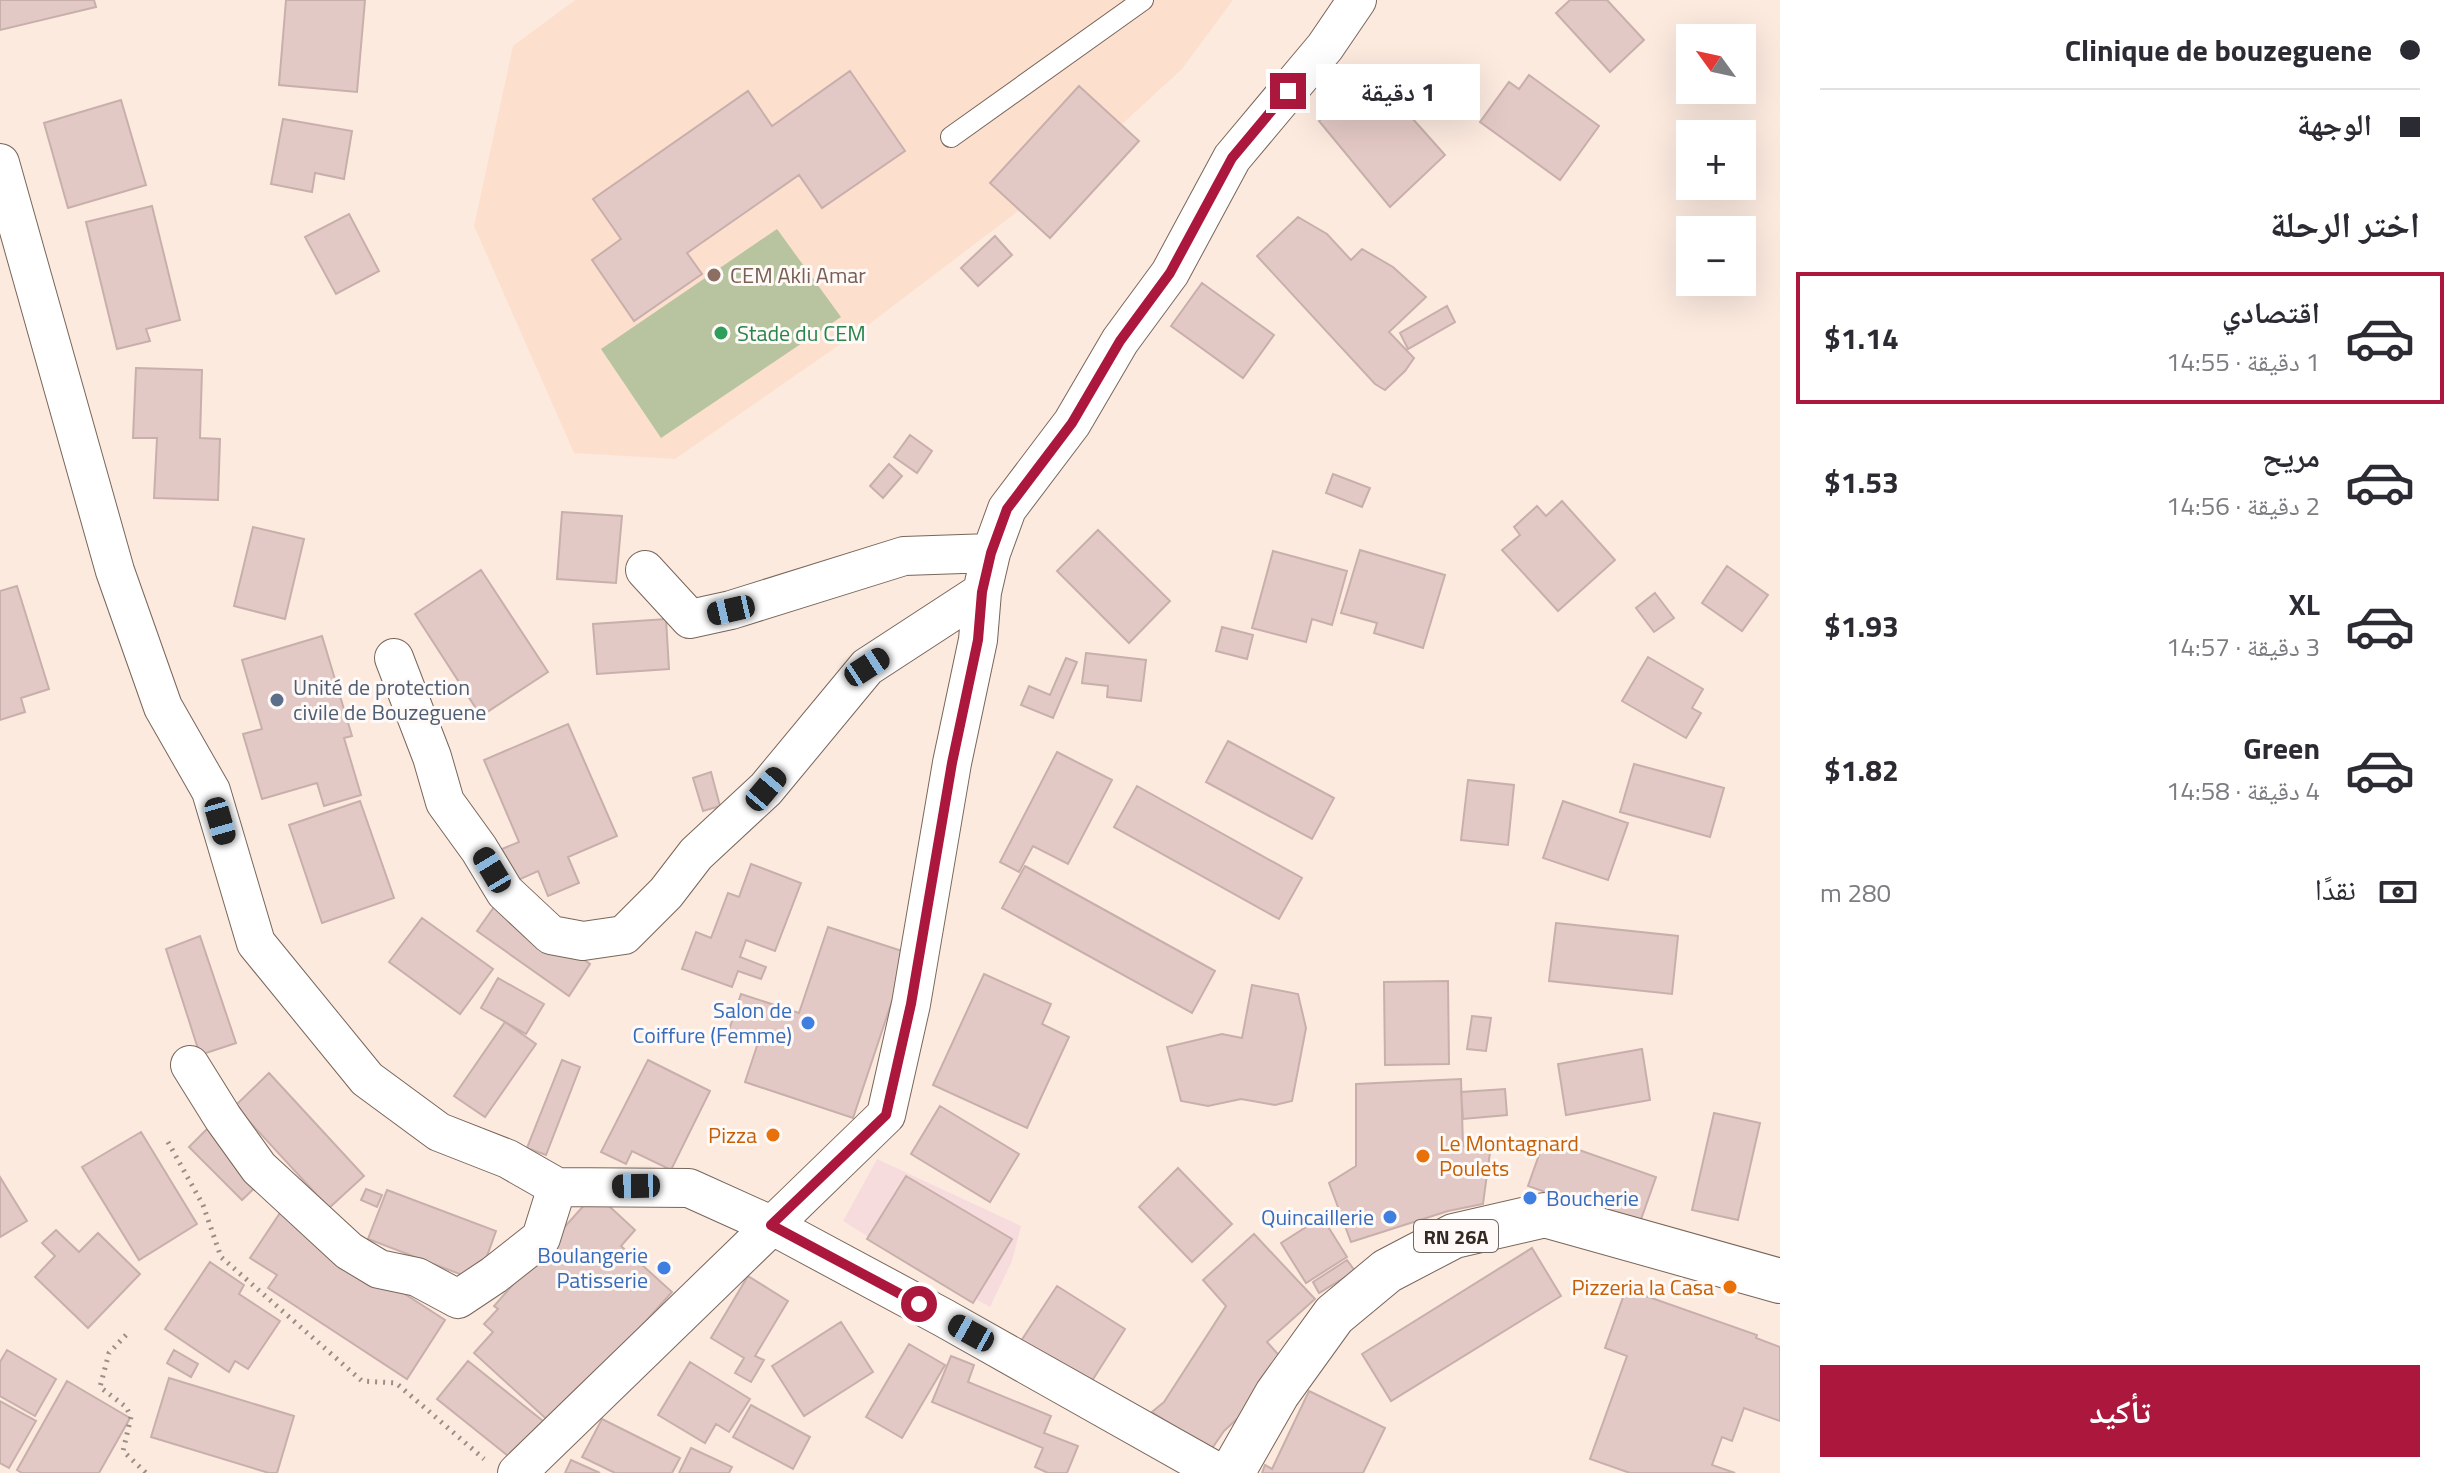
<!DOCTYPE html>
<html lang="ar">
<head>
<meta charset="utf-8">
<style>
	:root { --surface:#fff; --page:#f7f7f7; --text:#2b2b33; --muted:#7c7c81; --line:#e1e1e2; --accent:#ac173d }
	body { margin:0; font-family:"Titillium Web","Noto Naskh Arabic",sans-serif; background:var(--page); color:var(--text); direction:rtl; height:100vh; display:flex; flex-direction:column; font-size:30px; white-space:nowrap }
	* { box-sizing:border-box; margin:0 }
	p { font-size:26px; color:var(--muted) }
	.icon { flex:none; width:44px; height:44px; fill:none; stroke:currentColor; stroke-width:2; stroke-linecap:round; stroke-linejoin:round }
	.map { position:relative; flex:1; overflow:hidden; direction:ltr }
	.drawer { display:flex; flex-direction:column; background:var(--surface); width:680px }
	.drawer>* { flex:none }
	.top-card { display:grid; align-content:center; height:176px; padding:0 40px; background:var(--surface) }
	.needle { width:52px; rotate:303deg }
	.buttons { position:absolute; left:1676px; top:24px; display:grid; gap:16px }
	.buttons a { display:grid; place-items:center; width:80px; height:80px; border-radius:0px; background:var(--surface); box-shadow:0 8px 32px #0002; font-size:40px }
	.end { position:absolute; width:36px; height:36px; margin:-18px; border:10px solid #ac173d; background:#fff; box-shadow:0 0 0 4px #fff }
	.from { border-radius:50% }
	.bubble { position:absolute; height:56px; border-radius:0px; background:var(--surface); box-shadow:0 8px 32px #0002; font-size:26px; font-weight:700; line-height:56px; text-align:center; direction:rtl }
	.car { position:absolute; width:24px; height:48px; margin:-24px -12px; border-radius:10px; box-shadow:0 0 6px 2px #0007; background:linear-gradient(#222 24%,#8ab4d8 0 40%,#222 0 76%,#8ab4d8 0 86%,#222 0) }
	.top-card b { display:flex; align-items:center; gap:28px; height:76px; font-size:30px }
	.top-card b+b { border-top:2px solid var(--line) }
	.top-card i { width:20px; height:20px; background:var(--text) }
	ul { padding:0; list-style:none }
	li { display:flex; align-items:center; gap:24px; height:132px; margin:0 16px 12px; padding:0 24px; border:4px solid transparent; border-radius:0px }
	li div { flex:1 }
	li b { display:block; font-size:30px }
	li em { font-style:normal; font-weight:700 }
	li.current { border-color:var(--accent) }
	li>.icon { width:72px; height:72px; stroke-width:1.5 }
	h2 { padding:0 40px; font-size:36px; line-height:96px }
	.pay { display:flex; align-items:center; gap:20px; height:88px; padding:0 40px; font-size:30px }
	.pay p { margin-inline-start:auto }
	.button { display:flex; gap:16px; margin-top:auto; padding:16px 40px }
	.button a { flex:1; height:92px; border-radius:0px; background:var(--accent); color:#fff; font-size:32px; font-weight:700; line-height:92px; text-align:center }
	main { display:flex; flex:1; min-height:0 }
	.map>svg:first-child { display:block }
</style>
</head>
<body>
<main>
<section class="drawer">
<div class="top-card">
<b><i class="from"></i>Clinique de bouzeguene</b>
<b><i></i>الوجهة</b>
</div>
<h2>اختر الرحلة</h2>
<ul>
<li class="current"><svg class="icon" aria-label="car" viewBox="0 0 24 24"><path d="M5 17H2v-5l4-1 3-4h7l3 4 3 1v5h-3M9 17h6M6 11h13"/><circle cx="7" cy="17" r="2"/><circle cx="17" cy="17" r="2"/></svg><div><b>اقتصادي</b><p>1 دقيقة · 14:55</p></div><em>$1.14</em></li>
<li><svg class="icon" aria-label="car" viewBox="0 0 24 24"><path d="M5 17H2v-5l4-1 3-4h7l3 4 3 1v5h-3M9 17h6M6 11h13"/><circle cx="7" cy="17" r="2"/><circle cx="17" cy="17" r="2"/></svg><div><b>مريح</b><p>2 دقيقة · 14:56</p></div><em>$1.53</em></li>
<li><svg class="icon" aria-label="car" viewBox="0 0 24 24"><path d="M5 17H2v-5l4-1 3-4h7l3 4 3 1v5h-3M9 17h6M6 11h13"/><circle cx="7" cy="17" r="2"/><circle cx="17" cy="17" r="2"/></svg><div><b>XL</b><p>3 دقيقة · 14:57</p></div><em>$1.93</em></li>
<li><svg class="icon" aria-label="car" viewBox="0 0 24 24"><path d="M5 17H2v-5l4-1 3-4h7l3 4 3 1v5h-3M9 17h6M6 11h13"/><circle cx="7" cy="17" r="2"/><circle cx="17" cy="17" r="2"/></svg><div><b>Green</b><p>4 دقيقة · 14:58</p></div><em>$1.82</em></li>
</ul>
<div class="pay"><svg class="icon" aria-label="cash" viewBox="0 0 24 24"><path d="M3 7h18v10H3z"/><circle cx="12" cy="12" r="2"/></svg>نقدًا<p>280 m</p></div>
<div class="button"><a>تأكيد</a></div>
</section>
<div class="map">
<svg width="1780" height="1473" viewBox="0 0 1780 1473">
	<rect width="100%" height="100%" fill="#fceadf"/>
	<path fill="#fddfce" d="M575,0H1233L1182,69L1071,171L868,325L675,459L574,453L474,226L513,46Z"/>
	<path fill="#f7dcde" d="M877,1159L1021,1226L1012,1261L990,1307L908,1262L843,1221Z"/>
	<path fill="#b7c49f" d="M777,229L841,317L661,438L601,349Z"/>
	<path fill="#e3c9c5" stroke="#c9afab" stroke-width="2" d="M0,0H94L96,7L0,30Z
		M286,0H365L357,92L279,85Z
		M1570,0H1607L1644,40L1610,72L1556,13Z
		M850,71L905,151L822,208L799,175L687,253L702,274L634,321L592,260L621,239L593,199L748,91L772,126Z
		M1371,72L1445,155L1390,207L1319,121Z
		M1529,75L1599,126L1560,180L1480,122L1509,82L1519,89Z
		M1079,86L1139,141L1050,238L990,183Z
		M121,100L146,185L68,208L44,123Z
		M283,119L352,131L344,179L315,173L312,192L271,184Z
		M152,206L180,320L146,329L150,341L117,349L86,222Z
		M349,214L379,271L336,294L305,237Z
		M1298,217L1327,234L1351,260L1362,249L1393,267L1426,297L1389,332L1414,358L1405,371L1385,390L1375,384L1257,256Z
		M995,236L1012,255L978,286L961,268Z
		M1202,283L1274,335L1243,378L1171,326Z
		M1447,306L1455,322L1408,349L1400,333Z
		M136,368L202,370L200,438L220,439L218,500L154,498L157,438H133Z
		M910,435L932,451L917,473L894,457Z
		M889,464L902,476L883,498L870,486Z
		M1333,474L1370,488L1362,507L1326,493Z
		M1562,501L1615,560L1558,611L1502,550L1520,535L1514,527L1537,506L1546,516Z
		M562,512L622,516L616,583L557,579Z
		M253,527L304,539L285,619L234,606Z
		M1098,530L1170,601L1129,643L1057,571Z
		M1360,550L1445,575L1423,648L1374,633L1377,623L1341,613Z
		M1273,551L1347,571L1332,625L1312,619L1306,642L1252,628Z
		M1727,566L1768,595L1742,631L1702,603Z
		M481,570L548,672L481,716L415,614Z
		M17,586L49,689L21,698L25,712L0,720V591Z
		M1655,593L1674,618L1654,632L1636,608Z
		M666,619L669,669L597,674L593,624Z
		M1222,627L1253,635L1247,659L1216,651Z
		M322,636L352,736L344,738L361,795L324,806L317,783L262,799L243,734L262,729L242,660Z
		M1086,653L1146,660L1141,701L1107,697L1108,686L1082,683Z
		M1648,657L1703,689L1692,708L1701,713L1686,738L1622,701Z
		M1066,658L1077,662L1053,718L1021,705L1029,686L1050,695Z
		M568,724L617,836L568,857L579,883L548,896L538,871L516,881L502,849L519,842L484,760Z
		M1228,741L1334,798L1312,839L1206,782Z
		M1057,752L1112,780L1068,864L1033,846L1019,872L1000,862Z
		M1634,764L1724,788L1710,837L1620,812Z
		M711,772L720,806L703,811L693,778Z
		M1468,780L1514,785L1508,845L1461,840Z
		M1137,786L1302,878L1279,919L1114,827Z
		M360,801L394,898L322,923L289,825Z
		M1563,801L1628,823L1608,880L1543,858Z
		M751,864L801,883L775,951L746,940L740,957L766,967L761,979L738,971L732,987L682,969L696,932L711,938L728,893L739,897Z
		M1025,866L1215,971L1192,1013L1002,908Z
		M499,900L590,964L569,996L477,931Z
		M422,918L493,969L460,1014L389,962Z
		M1556,923L1678,936L1672,994L1549,981Z
		M828,927L908,953L853,1118L745,1082L758,1043L728,1033L741,994L799,1013Z
		M200,936L236,1043L200,1055L166,949Z
		M984,974L1051,1004L1042,1024L1069,1037L1027,1128L933,1085Z
		M498,978L544,1004L526,1034L481,1008Z
		M1448,981L1449,1064L1385,1065L1384,982Z
		M1252,985L1298,994L1306,1028L1292,1101L1275,1105L1241,1099L1208,1106L1181,1101L1167,1047L1222,1034L1242,1038Z
		M1472,1016L1491,1018L1486,1051L1467,1049Z
		M505,1022L536,1044L485,1117L454,1096Z
		M1642,1049L1650,1100L1566,1115L1558,1064Z
		M562,1060L580,1067L546,1155L527,1148Z
		M648,1060L710,1091L671,1170L632,1151L626,1164L601,1152Z
		M269,1073L364,1176L329,1208L235,1106Z
		M1461,1079L1463,1146L1491,1145L1483,1204L1448,1211L1351,1242L1329,1183L1356,1166V1084Z
		M1505,1089L1507,1115L1463,1119L1461,1092Z
		M940,1106L1019,1154L990,1202L911,1154Z
		M1714,1113L1760,1123L1738,1220L1692,1210Z
		M210,1126L264,1179L242,1200L189,1147Z
		M141,1132L197,1224L139,1260L82,1167Z
		M1545,1138L1656,1177L1639,1225L1528,1186Z
		M1178,1168L1232,1224L1192,1262L1139,1207Z
		M906,1176L1012,1239L973,1303L867,1239Z
		M0,1177L27,1221L0,1237Z
		M366,1189L382,1195L377,1207L361,1200Z
		M387,1190L496,1231L478,1281L368,1239Z
		M595,1193L635,1230L621,1246L672,1292L553,1425L474,1353L493,1332L484,1324L498,1309L494,1306Z
		M280,1213L445,1320L407,1379L268,1288L277,1275L250,1258Z
		M1322,1217L1347,1257L1306,1283L1281,1243Z
		M56,1230L79,1252L98,1233L140,1274L88,1328L35,1277L55,1256L42,1243Z
		M1254,1234L1315,1299L1267,1342L1284,1361L1238,1418L1224,1431L1211,1450L1152,1412L1164,1402L1226,1306L1203,1280Z
		M1532,1248L1561,1296L1391,1401L1362,1354Z
		M1347,1260L1355,1271L1319,1293L1313,1282Z
		M210,1262L244,1285L239,1294L280,1321L248,1369L235,1361L229,1372L165,1329Z
		M748,1276L788,1301L755,1356L764,1360L751,1382L735,1373L744,1358L711,1338Z
		M1057,1286L1125,1329L1090,1384L1021,1341Z
		M1626,1289L1757,1335L1756,1338L1780,1347V1421L1744,1408L1732,1441L1722,1437L1712,1465L1735,1473H1630L1590,1459L1627,1356L1605,1348Z
		M841,1322L873,1372L804,1416L772,1366Z
		M909,1344L945,1365L902,1438L866,1417Z
		M7,1350L56,1379L35,1416L0,1396V1362Z
		M174,1350L198,1364L191,1377L167,1363Z
		M951,1356L974,1365L968,1382L1051,1416L1044,1433L1078,1446L1067,1473H1048L1035,1467L1043,1448L932,1402Z
		M468,1361L543,1421L513,1460L437,1399Z
		M690,1362L750,1399L729,1432L716,1424L705,1443L658,1415Z
		M169,1378L294,1416L277,1473H269L151,1437Z
		M67,1381L130,1418L99,1473H22L17,1470Z
		M1309,1391L1385,1428L1363,1473H1262L1265,1465L1272,1469Z
		M0,1401L36,1421L9,1468L0,1463Z
		M751,1405L810,1437L793,1469L733,1437Z
		M602,1419L680,1458L672,1473H615L582,1457Z
		M691,1448L732,1467L729,1473H679Z
		M571,1460L600,1473H565Z"/>
	<g fill="none" stroke-linecap="round" stroke-linejoin="round">
		<defs>
			<path id="service" d="M951,137L1143,0"/>
			<path id="minor" d="M0,163L115,571L163,707L211,791L256,943L367,1079L439,1132L508,1159L557,1187L689,1188L771,1225L944,1318L1219,1473
				M645,570L690,619L731,610L904,556L991,553
				M394,658L432,757L445,802L479,849L505,892L551,935L583,941L624,935L666,893L696,854L766,789L867,667L982,592
				M190,1065L223,1118L259,1168L349,1251L379,1269L417,1277L458,1299L494,1275L541,1238L557,1187
				M517,1473L886,1115L911,1004L952,763L978,640L982,592L991,553L1007,509L1072,423L1120,341L1170,273L1232,158L1325,47L1357,0"/>
			<path id="primary" d="M1232,1473L1277,1394L1334,1315L1387,1271L1454,1236L1545,1215L1780,1281"/>
		</defs>
		<use href="#service" stroke="#79665a" stroke-width="22"/>
		<use href="#minor" stroke="#79665a" stroke-width="40"/>
		<use href="#primary" stroke="#79665a" stroke-width="46"/>
		<path stroke="#9b8e86" stroke-width="5" stroke-dasharray="2 6" stroke-linecap="butt" d="M168,1142L203,1205L221,1257L362,1381L396,1383L484,1459
			M126,1335L109,1353L100,1387L126,1407L131,1417L123,1451L146,1473"/>
		<use href="#service" stroke="#fff" stroke-width="20"/>
		<use href="#minor" stroke="#fff" stroke-width="38"/>
		<use href="#primary" stroke="#fff" stroke-width="44"/>
	</g>
	<g fill="none" stroke-linecap="round" stroke-linejoin="round">
		<path stroke="#ac173d" stroke-width="10" d="M919,1304L771,1225L886,1115L911,1004L952,763L978,640L982,592L991,553L1007,509L1072,423L1120,341L1170,273L1232,158L1288,91"/>
	</g>
	<circle fill="#8d6e63" stroke="#fffaf7" stroke-width="3" cx="714" cy="275" r="8"/>
	<circle fill="#2e9e5b" stroke="#fffaf7" stroke-width="3" cx="721" cy="333" r="8"/>
	<circle fill="#5c6f8a" stroke="#fffaf7" stroke-width="3" cx="277" cy="700" r="8"/>
	<g fill="#3f7fe0" stroke="#fffaf7" stroke-width="3">
		<circle cx="808" cy="1023" r="8"/>
		<circle cx="1530" cy="1198" r="8"/>
		<circle cx="1390" cy="1217" r="8"/>
		<circle cx="664" cy="1268" r="8"/>
	</g>
	<g fill="#e8710a" stroke="#fffaf7" stroke-width="3">
		<circle cx="773" cy="1135" r="8"/>
		<circle cx="1423" cy="1156" r="8"/>
		<circle cx="1730" cy="1287" r="8"/>
	</g>
	<g text-anchor="middle" dominant-baseline="central" stroke-width="6" stroke-linejoin="round" paint-order="stroke">
		<rect fill="#fffaf7" stroke="#706864" stroke-width="2" x="1414" y="1220" width="84" height="32" rx="6"/>
		<g font-size="20" font-weight="bold" fill="#322a25">
			<text x="1456" y="1236">RN 26A</text>
		</g>
		<g font-size="22" fill="#785e54" stroke="#fffaf7" text-anchor="start">
			<text x="730" y="275">CEM Akli Amar</text>
		</g>
		<g font-size="22" fill="#27864d" stroke="#fffaf7" text-anchor="start">
			<text x="737" y="333">Stade du CEM</text>
		</g>
		<g font-size="22" fill="#4e5e75" stroke="#fffaf7" text-anchor="start">
			<text x="293" y="687">Unité de protection<tspan x="293" dy="25">civile de Bouzeguene</tspan></text>
		</g>
		<g font-size="22" fill="#366cbe" stroke="#fffaf7" text-anchor="end">
			<text x="792" y="1010">Salon de<tspan x="792" dy="25">Coiffure (Femme)</tspan></text>
			<text x="1546" y="1198" text-anchor="start">Boucherie</text>
			<text x="1374" y="1217">Quincaillerie</text>
			<text x="648" y="1255">Boulangerie<tspan x="648" dy="25">Patisserie</tspan></text>
		</g>
		<g font-size="22" fill="#c56008" stroke="#fffaf7" text-anchor="end">
			<text x="757" y="1135">Pizza</text>
			<text x="1439" y="1143" text-anchor="start">Le Montagnard<tspan x="1439" dy="25">Poulets</tspan></text>
			<text x="1714" y="1287">Pizzeria la Casa</text>
		</g>
	</g>
</svg>
<div class="buttons">
<a><svg class="needle" viewBox="-14 -14 28 28"><path d="M0-13l5 13h-10z" fill="#e53935"/><path d="M0 13l5-13h-10z" fill="#7c7c81"/></svg></a>
<a>+</a>
<a>−</a>
</div>
<i class="end from" style="left:919px;top:1304px"></i>
<i class="end" style="left:1288px;top:91px"></i>
<div class="bubble" style="left:1316px;top:64px;width:164px">1 دقيقة</div>
<i class="car" style="left:731px;top:610px;rotate:257deg"></i>
<i class="car" style="left:867px;top:667px;rotate:57deg"></i>
<i class="car" style="left:766px;top:789px;rotate:40deg"></i>
<i class="car" style="left:220px;top:821px;rotate:164deg"></i>
<i class="car" style="left:492px;top:870px;rotate:329deg"></i>
<i class="car" style="left:636px;top:1186px;rotate:269deg"></i>
<i class="car" style="left:971px;top:1333px;rotate:299deg"></i>
</div>
</main>
</body>
</html>
